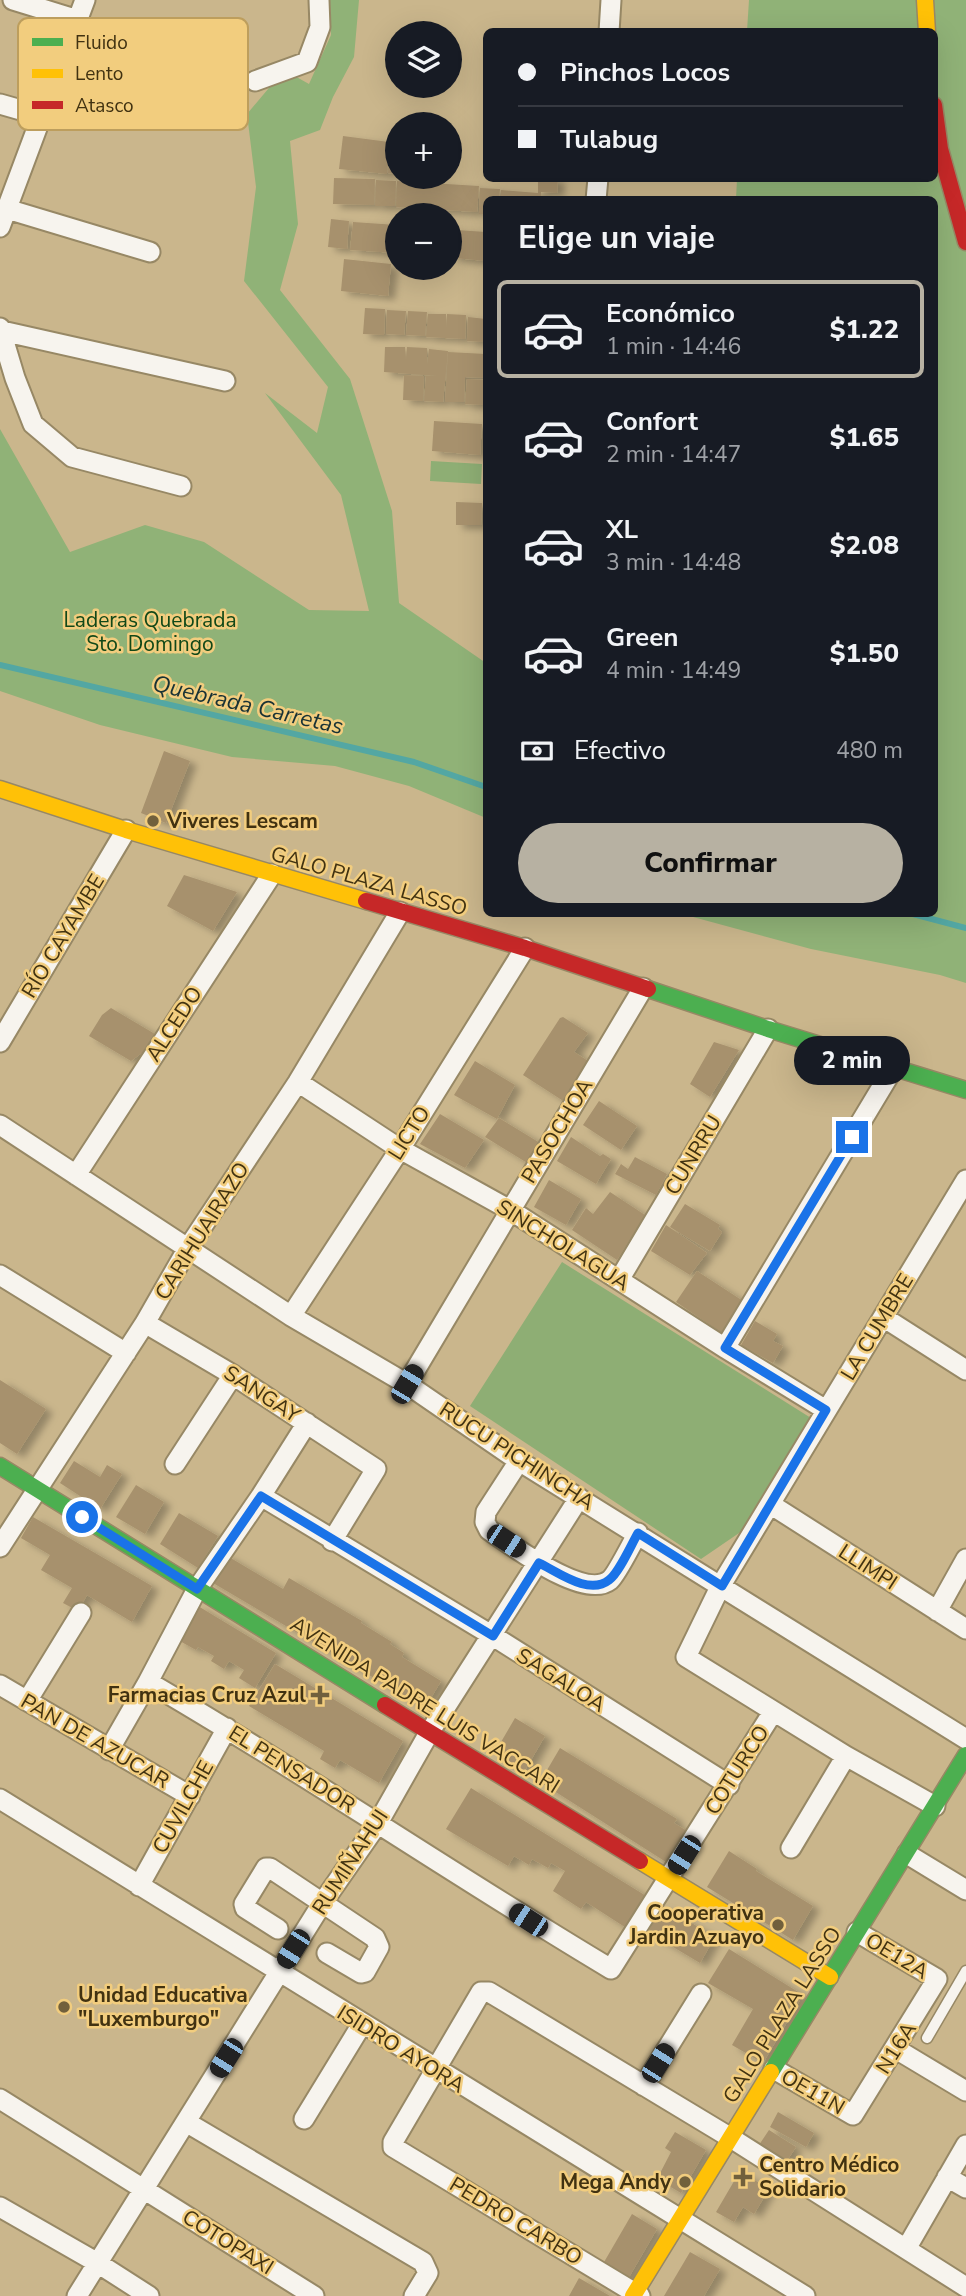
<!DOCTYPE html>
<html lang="es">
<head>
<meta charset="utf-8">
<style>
	:root { --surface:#171b24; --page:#20242c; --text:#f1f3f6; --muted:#9ea1a6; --line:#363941; --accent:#b7b1a2 }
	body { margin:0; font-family:"Nunito Sans",sans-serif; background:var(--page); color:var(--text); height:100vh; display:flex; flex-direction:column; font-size:26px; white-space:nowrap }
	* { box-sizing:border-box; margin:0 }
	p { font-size:23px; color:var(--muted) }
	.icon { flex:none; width:38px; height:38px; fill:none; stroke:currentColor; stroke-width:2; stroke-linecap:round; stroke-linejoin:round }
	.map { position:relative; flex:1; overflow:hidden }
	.panel { position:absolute; left:483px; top:196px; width:455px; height:721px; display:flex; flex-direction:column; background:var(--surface); border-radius:10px; box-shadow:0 7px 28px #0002 }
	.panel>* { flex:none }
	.top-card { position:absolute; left:483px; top:28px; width:455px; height:154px; border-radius:10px; box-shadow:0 7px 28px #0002; display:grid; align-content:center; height:154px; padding:0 35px; background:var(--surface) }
	.tools { position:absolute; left:385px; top:21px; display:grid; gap:14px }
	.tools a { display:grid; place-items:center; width:77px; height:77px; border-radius:50%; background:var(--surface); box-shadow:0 7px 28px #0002; font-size:35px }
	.end { position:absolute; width:32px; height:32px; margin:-16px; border:9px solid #1a73e8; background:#fff; box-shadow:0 0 0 4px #fff }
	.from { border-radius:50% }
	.bubble { position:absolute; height:49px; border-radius:24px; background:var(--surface); box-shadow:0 7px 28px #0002; font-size:23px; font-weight:800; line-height:49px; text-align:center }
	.car { position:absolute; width:21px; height:42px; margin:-21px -10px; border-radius:9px; box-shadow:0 0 5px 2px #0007; background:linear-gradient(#222 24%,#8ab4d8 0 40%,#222 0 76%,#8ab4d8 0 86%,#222 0) }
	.top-card b { display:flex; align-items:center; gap:24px; height:66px; font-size:26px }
	.top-card b+b { border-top:2px solid var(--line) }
	.top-card i { width:18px; height:18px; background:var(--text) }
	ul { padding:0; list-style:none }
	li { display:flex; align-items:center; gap:21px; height:98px; margin:0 14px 10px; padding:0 21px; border:4px solid transparent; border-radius:10px }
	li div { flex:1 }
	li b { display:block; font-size:26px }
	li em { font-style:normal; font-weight:800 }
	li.active { border-color:var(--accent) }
	li>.icon { width:63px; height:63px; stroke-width:1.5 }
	h2 { padding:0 35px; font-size:32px; line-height:84px }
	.pay { display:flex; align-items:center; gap:18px; height:77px; padding:0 35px; font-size:26px }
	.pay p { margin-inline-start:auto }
	.primary-button { display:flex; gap:14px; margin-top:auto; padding:14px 35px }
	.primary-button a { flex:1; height:80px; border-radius:42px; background:var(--accent); color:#111; font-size:28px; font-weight:800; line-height:80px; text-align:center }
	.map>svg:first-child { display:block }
</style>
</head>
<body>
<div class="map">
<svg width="966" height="2296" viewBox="0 0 966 2296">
	<defs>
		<filter id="shadow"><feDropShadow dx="7" dy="4" stdDeviation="3.5" flood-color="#0004"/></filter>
	</defs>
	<rect width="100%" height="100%" fill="#cab68c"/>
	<path fill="#8eae74" d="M431,461L482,464L481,484L430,481Z
		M562,1262L811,1418L742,1531L701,1559L470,1406Z"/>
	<path fill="#90b277" d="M330,0H359L354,57L333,97L320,130L290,141L298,224L280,290L350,379L392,511L399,603L486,663V818L409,786L335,766L232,757L100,725L0,691V429L70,552L145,525L204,542L309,610L369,611L341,495L265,393L317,433L328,387L244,281L256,187L247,114L284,70L309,84L331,35Z
		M749,0H966V983L940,975L811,949L682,914H934V200L736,199L737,179L934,178V32L747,31Z"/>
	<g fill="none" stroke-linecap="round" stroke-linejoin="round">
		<path stroke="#53a7a3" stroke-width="6" d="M0,665L414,762L486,787
			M913,914L966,928"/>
	</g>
	<path fill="#a7916d" filter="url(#shadow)" d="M343,136L389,142L387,174L339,169Z
		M392,140L397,141V174L388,173Z
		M334,178L375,179L374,205L333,204Z
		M538,178H558L557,193L541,192V200H501V190L538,193Z
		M376,180L396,181L395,206H375Z
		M397,181L479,186L477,212L396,207Z
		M480,188L500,189L499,200H486V214H479Z
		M331,219L349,221L347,249L328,247Z
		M353,222L397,225V253L350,250Z
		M450,229H456L454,257H450Z
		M457,230L486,232V261L455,258Z
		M344,259L391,264L388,296L341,291Z
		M365,308L385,309L384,335L363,334Z
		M387,310L406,311L404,335L386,334Z
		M408,311L427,312L425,336L406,335Z
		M428,314H446L447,328V314L466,315L465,339L426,337Z
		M468,317L486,319L485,342L467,341Z
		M385,347H405L406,360L407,347L427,348V365L429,349L448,351L443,402L424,401L426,376H437L384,372Z
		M448,352L486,354V378L465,377L464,402H445Z
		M404,375L424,376L423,401L403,400Z
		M467,379L486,380L485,405L465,404Z
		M434,421L482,424L480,455L432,451Z
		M456,502L482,503L481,525H456Z
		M164,751L190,761L166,823L141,813Z
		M184,875L237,892L213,931L167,906Z
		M111,1008L160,1037L149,1056L143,1052L131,1061L89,1036L102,1015Z
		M563,1017L588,1033L574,1052L593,1064L568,1104L523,1075L560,1018Z
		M714,1042L739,1050L710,1097L690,1084Z
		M475,1061L515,1085L497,1119L454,1095Z
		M599,1101L637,1126L621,1150L583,1125Z
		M440,1114L484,1140L465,1168L420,1144Z
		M499,1118L540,1143L529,1164L485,1137Z
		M571,1137L600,1156L603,1154L611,1159L596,1184L557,1161Z
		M635,1157L667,1174L656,1195L615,1174L621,1164L628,1169Z
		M549,1180L581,1199L566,1225L534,1207Z
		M610,1192L645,1215L617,1260L572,1230L586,1208L593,1214Z
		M685,1204L720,1225L718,1229L722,1232L710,1251L670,1227Z
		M666,1225L707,1253L690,1275L651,1251Z
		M697,1271L743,1301L722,1333L676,1302Z
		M755,1321L777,1334L773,1341L783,1346L773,1363L741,1345Z
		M0,1380L46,1409L17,1454L0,1443Z
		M74,1461L100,1477L107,1465L122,1474L100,1509L60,1483Z
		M136,1485L164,1502L145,1534L116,1517Z
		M179,1513L218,1536L198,1568L160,1544Z
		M33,1517L152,1586L132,1622L87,1595L78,1611L63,1603L72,1588L41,1570L50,1555L21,1538Z
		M224,1554L283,1589L289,1578L362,1621L361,1623L392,1642L390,1644L404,1653L402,1657L441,1681L425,1708L208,1580Z
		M198,1606L276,1653L255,1688L239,1678L244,1670L229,1661L224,1669L211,1661L214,1656L198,1647L196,1650L178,1640Z
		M275,1664L403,1741L379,1783L340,1760L335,1768L320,1759L324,1751L249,1706Z
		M515,1718L545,1736L524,1772L494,1754Z
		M560,1748L677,1819L674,1823L692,1834L677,1859L666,1862L540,1782Z
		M471,1788L651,1899L631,1931L586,1902L581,1909L553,1891L565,1871L551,1863L548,1868L532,1859L529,1865L514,1856L508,1866L446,1829Z
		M729,1851L757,1869L756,1871L813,1906L793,1940L707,1887Z
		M663,1906L715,1937L700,1963L648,1932Z
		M729,1949L803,1995L763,2063L732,2045L753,2009L708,1983Z
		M778,2112L814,2133L806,2147L770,2127Z
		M769,2130L796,2147L786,2162L759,2145Z
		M675,2132L706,2150L681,2193L657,2179L671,2152L665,2148Z
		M740,2171L769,2189L754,2214L743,2207L734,2222L716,2212Z
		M632,2214L657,2229L625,2284L600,2269Z
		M690,2252L720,2269L704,2296H664Z
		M579,2278L610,2296H569Z"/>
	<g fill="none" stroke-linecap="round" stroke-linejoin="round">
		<defs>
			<path id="lane" d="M927,2038L966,1971"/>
			<path id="street" d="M13,0L78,20
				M609,32L611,0
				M255,81L307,62L320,27L319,0
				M0,104L42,116
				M596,200L598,178
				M7,209L150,252
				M0,227L85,0
				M0,328L15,378L33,424L72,457L181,486
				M2,331L225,381
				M0,1042L126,830
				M298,1082L400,1149L510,1210L725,1348L826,1410
				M0,1125L291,1316L407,1384L519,1461L966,1739
				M76,1175L272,874
				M0,1275L126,1353
				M619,1280L768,1029
				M291,1316L400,1149L525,948
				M883,1317L966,1370
				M145,1323L233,1375L376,1469L332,1541
				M725,1348L894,1067
				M407,1384L643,988
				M519,1461L486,1512L485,1522L489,1530C512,1545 584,1601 610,1580C617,1574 632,1543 638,1533
				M175,1464L233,1375
				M261,1496L307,1423
				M770,1504L966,1629
				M0,1547L145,1323L188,1248L298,1082L400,912
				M937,1611L966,1559
				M0,1685L190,1796
				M27,1701L81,1613
				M109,1750L148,1682
				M729,1785L493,1636L261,1496L197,1589L148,1682C305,1773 455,1876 611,1969L773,1712
				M0,1799L805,2296
				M935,1806L846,1756L686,1657L721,1585L966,1180
				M791,1848L846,1756
				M907,1854L966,1890
				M139,1886L227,1728
				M278,1929L245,1908L244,1904L266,1868H270L375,1938L379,1947L365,1972L361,1973L327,1953
				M896,2049L966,2091
				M774,2069L853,2115L937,1979L857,1932
				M644,2086L701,1994
				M0,2099L314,2296
				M304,2119L362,2024
				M186,2122L423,2262L428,2273L414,2296
				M947,2177L966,2188
				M0,2207L96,2262L149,2296
				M906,2249L966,2145
				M77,2296L323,1902L378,1823L429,1733L579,1498
				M640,2296L393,2147V2142L481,1992H489L731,2138L966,2287"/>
			<path id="fast" d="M648,989L768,1029L966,1090
				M0,1466L385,1705
				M771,2072L966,1755"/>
			<path id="slow" d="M925,0L927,32
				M0,789L126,830L366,901
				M640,1861L830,1977
				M633,2296L771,2072"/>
			<path id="jam" d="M934,105L940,149L966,242
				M366,901L525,948L648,989
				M385,1705L640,1861"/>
		</defs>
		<use href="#lane" stroke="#978865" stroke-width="13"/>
		<use href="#street" stroke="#978865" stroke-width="23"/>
		<use href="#fast" stroke="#978865" stroke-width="19"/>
		<use href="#slow" stroke="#978865" stroke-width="19"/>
		<use href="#jam" stroke="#978865" stroke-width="19"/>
		<use href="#lane" stroke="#f7f4ee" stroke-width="10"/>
		<use href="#street" stroke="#f7f4ee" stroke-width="19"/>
		<use href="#fast" stroke="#4caf50" stroke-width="16"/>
		<use href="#slow" stroke="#ffc107" stroke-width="16"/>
		<use href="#jam" stroke="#c62828" stroke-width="16"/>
	</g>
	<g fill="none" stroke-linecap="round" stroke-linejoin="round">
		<path stroke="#1a73e8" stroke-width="9" d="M82,1517L197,1589L261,1496L493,1636L539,1563C558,1572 589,1596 609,1580C619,1573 631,1545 638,1533L722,1586L826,1410L725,1348L852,1137"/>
	</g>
	<g fill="#71603c" stroke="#f2cd7e" stroke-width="2.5">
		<circle cx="153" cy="821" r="7"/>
		<path d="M316.5 1684.5h7v7h7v7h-7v7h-7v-7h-7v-7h7z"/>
		<circle cx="778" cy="1925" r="7"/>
		<circle cx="64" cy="2007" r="7"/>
		<path d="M739.5 2166.5h7v7h7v7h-7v7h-7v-7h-7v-7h7z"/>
		<circle cx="685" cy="2182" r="7"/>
	</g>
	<g text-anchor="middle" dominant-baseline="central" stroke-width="5" stroke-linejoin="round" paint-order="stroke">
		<g font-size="21" fill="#114818" stroke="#f2cd7e">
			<text x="150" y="620">Laderas Quebrada<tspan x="150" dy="24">Sto. Domingo</tspan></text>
		</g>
		<g font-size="21" font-weight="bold" fill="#413211" stroke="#f2cd7e" text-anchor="start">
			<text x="167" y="821">Viveres Lescam</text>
			<text x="306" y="1695" text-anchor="end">Farmacias Cruz Azul</text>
			<text x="764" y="1913" text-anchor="end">Cooperativa<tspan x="764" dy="24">Jardin Azuayo</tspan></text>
			<text x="78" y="1995">Unidad Educativa<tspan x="78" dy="24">"Luxemburgo"</tspan></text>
			<text x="759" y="2165">Centro Médico<tspan x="759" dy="24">Solidario</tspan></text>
			<text x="671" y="2182" text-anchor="end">Mega Andy</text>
		</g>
		<g font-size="21" fill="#413211" stroke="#f2cd7e">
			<text transform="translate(369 881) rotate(16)">GALO PLAZA LASSO</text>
			<text transform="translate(63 936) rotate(-59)">RÍO CAYAMBE</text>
			<text transform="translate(174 1024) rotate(-57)">ALCEDO</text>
			<text transform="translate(557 1131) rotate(-59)">PASOCHOA</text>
			<text transform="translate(409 1133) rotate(-58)">LICTO</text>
			<text transform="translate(693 1155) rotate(-59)">CUNRRU</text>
			<text transform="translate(202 1231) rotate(-58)">CARIHUAIRAZO</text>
			<text transform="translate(563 1245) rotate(32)">SINCHOLAGUA</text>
			<text transform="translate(877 1327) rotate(-59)">LA CUMBRE</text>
			<text transform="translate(262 1394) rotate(33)">SANGAY</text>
			<text transform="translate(517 1456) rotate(33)">RUCU PICHINCHA</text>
			<text transform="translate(868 1567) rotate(33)">LLIMPI</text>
			<text transform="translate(561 1680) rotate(32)">SAGALOA</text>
			<text transform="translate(425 1705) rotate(32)">AVENIDA PADRE LUIS VACCARI</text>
			<text transform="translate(95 1741) rotate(30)">PAN DE AZUCAR</text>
			<text transform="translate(292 1769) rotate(32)">EL PENSADOR</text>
			<text transform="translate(737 1770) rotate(-58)">COTURCO</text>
			<text transform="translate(183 1807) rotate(-61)">CUVILCHE</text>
			<text transform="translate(350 1862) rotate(-57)">RUMIÑAHUI</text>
			<text transform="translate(897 1956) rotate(31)">OE12A</text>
			<text transform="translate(782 2015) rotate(-58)">GALO PLAZA LASSO</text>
			<text transform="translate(896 2048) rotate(-58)">N16A</text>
			<text transform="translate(401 2049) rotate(32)">ISIDRO AYORA</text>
			<text transform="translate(813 2092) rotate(30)">OE11N</text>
			<text transform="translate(516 2221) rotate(31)">PEDRO CARBO</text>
			<text transform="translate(228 2242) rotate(32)">COTOPAXI</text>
		</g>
		<g font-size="23" font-style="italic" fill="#183235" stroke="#f2cd7e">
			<text transform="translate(248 705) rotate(13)">Quebrada Carretas</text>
		</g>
	</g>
	<rect x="18" y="18" width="230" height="112" rx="10" fill="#f2cd7e" stroke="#bd9e5d" stroke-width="2"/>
	<rect x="32" y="38" width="31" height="8" fill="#4caf50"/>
	<rect x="32" y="69" width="31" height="9" fill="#ffc107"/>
	<rect x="32" y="101" width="31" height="8" fill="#c62828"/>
	<g font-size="19" fill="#413211">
		<text x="75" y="49">Fluido</text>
		<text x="75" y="80">Lento</text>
		<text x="75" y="112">Atasco</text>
	</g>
</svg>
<div class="tools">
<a><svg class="icon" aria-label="layers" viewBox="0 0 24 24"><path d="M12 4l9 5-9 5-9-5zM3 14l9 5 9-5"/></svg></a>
<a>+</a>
<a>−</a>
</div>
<i class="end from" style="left:82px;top:1517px"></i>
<i class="end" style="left:852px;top:1137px"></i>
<div class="bubble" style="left:794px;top:1036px;width:116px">2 min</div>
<i class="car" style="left:407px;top:1384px;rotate:31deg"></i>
<i class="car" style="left:506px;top:1541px;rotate:123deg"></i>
<i class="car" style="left:684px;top:1855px;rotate:212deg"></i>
<i class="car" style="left:528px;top:1920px;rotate:303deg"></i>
<i class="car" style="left:293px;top:1949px;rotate:212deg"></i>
<i class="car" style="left:226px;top:2058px;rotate:212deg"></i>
<i class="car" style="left:658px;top:2063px;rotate:32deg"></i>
<div class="top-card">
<b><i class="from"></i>Pinchos Locos</b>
<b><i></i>Tulabug</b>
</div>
<section class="panel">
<h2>Elige un viaje</h2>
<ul>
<li class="active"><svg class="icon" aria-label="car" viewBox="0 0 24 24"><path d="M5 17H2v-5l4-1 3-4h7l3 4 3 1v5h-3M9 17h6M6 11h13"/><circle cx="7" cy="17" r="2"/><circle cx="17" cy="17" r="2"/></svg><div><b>Económico</b><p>1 min · 14:46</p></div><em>$1.22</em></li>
<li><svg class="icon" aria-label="car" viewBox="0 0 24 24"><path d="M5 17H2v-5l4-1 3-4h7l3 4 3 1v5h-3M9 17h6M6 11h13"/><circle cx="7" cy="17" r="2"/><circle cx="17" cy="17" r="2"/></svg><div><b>Confort</b><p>2 min · 14:47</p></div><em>$1.65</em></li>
<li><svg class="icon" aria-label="car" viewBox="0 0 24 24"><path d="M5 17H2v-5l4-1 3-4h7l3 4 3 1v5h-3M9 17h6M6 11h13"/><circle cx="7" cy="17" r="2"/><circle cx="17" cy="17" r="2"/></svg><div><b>XL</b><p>3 min · 14:48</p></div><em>$2.08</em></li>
<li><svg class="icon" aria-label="car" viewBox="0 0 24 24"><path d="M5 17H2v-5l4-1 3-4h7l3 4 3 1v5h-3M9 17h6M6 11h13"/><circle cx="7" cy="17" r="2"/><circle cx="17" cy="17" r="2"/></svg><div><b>Green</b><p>4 min · 14:49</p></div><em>$1.50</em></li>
</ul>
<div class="pay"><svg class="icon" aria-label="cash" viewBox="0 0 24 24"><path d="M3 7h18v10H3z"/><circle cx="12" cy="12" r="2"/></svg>Efectivo<p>480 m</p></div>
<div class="primary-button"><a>Confirmar</a></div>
</section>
</div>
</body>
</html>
